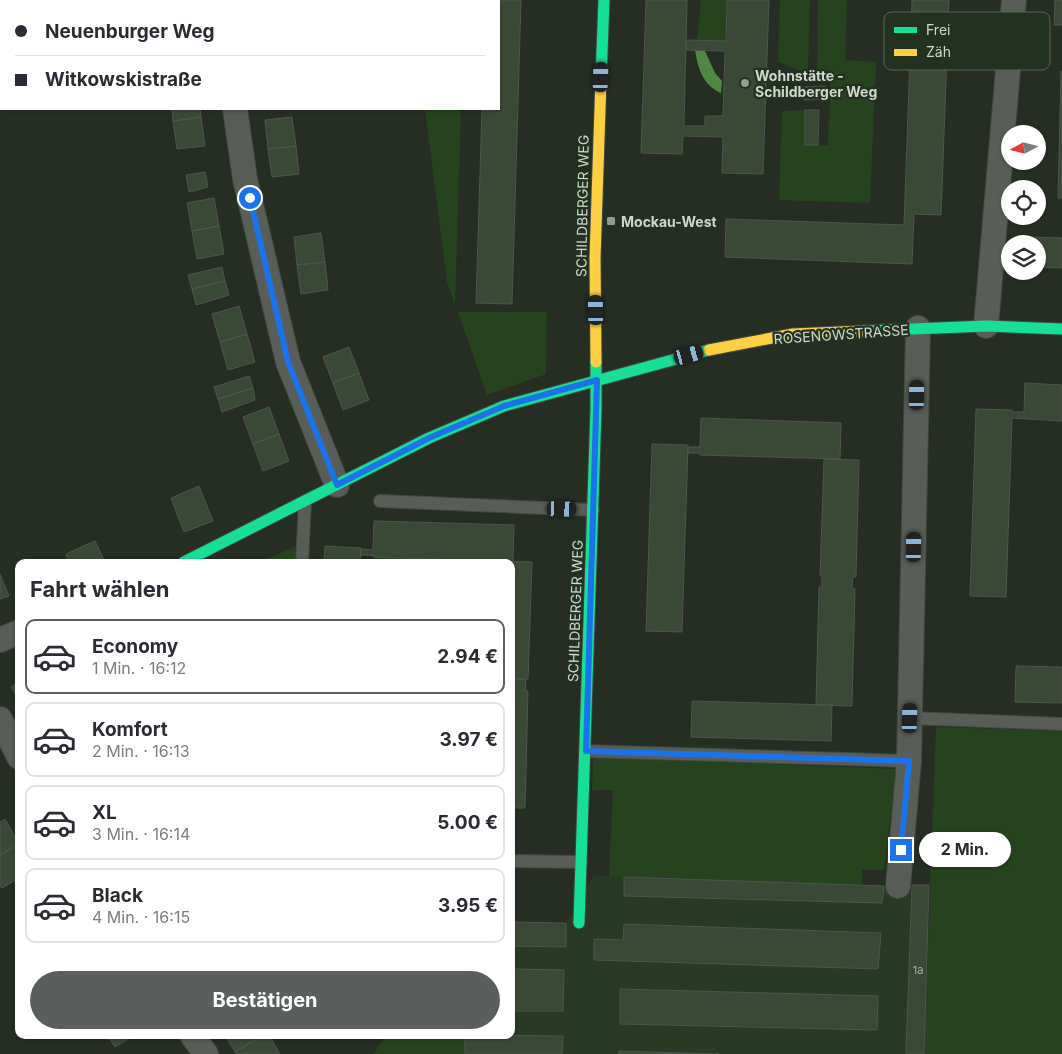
<!DOCTYPE html>
<html lang="de">
<head>
<meta charset="utf-8">
<style>
	:root { --surface:#fff; --page:#f7f7f7; --text:#2b2b33; --muted:#7c7c81; --line:#e1e1e2; --accent:#5a5e5d }
	body { margin:0; font-family:Inter,sans-serif; background:var(--page); color:var(--text); height:100vh; display:flex; flex-direction:column; font-size:19px; white-space:nowrap }
	* { box-sizing:border-box; margin:0 }
	p { font-size:16px; color:var(--muted) }
	.icon { flex:none; width:28px; height:28px; fill:none; stroke:currentColor; stroke-width:2; stroke-linecap:round; stroke-linejoin:round }
	.map { position:relative; flex:1; overflow:hidden }
	.panel { position:absolute; left:15px; top:559px; width:500px; height:480px; display:flex; flex-direction:column; background:var(--surface); border-radius:10px; box-shadow:0 1px 4px #0004 }
	.panel>* { flex:none }
	.hud { position:absolute; left:0px; top:0px; width:500px; height:110px; box-shadow:0 1px 4px #0004; display:grid; align-content:center; height:110px; padding:0 15px; background:var(--surface) }
	.needle { width:32px; rotate:263deg }
	.buttons { position:absolute; left:1001px; top:125px; display:grid; gap:10px }
	.buttons a { display:grid; place-items:center; width:45px; height:45px; border-radius:50%; background:var(--surface); box-shadow:0 1px 4px #0004; font-size:25px }
	.end { position:absolute; width:22px; height:22px; margin:-11px; border:6px solid #1a73e8; background:#fff; box-shadow:0 0 0 2px #fff }
	.from { border-radius:50% }
	.bubble { position:absolute; height:35px; border-radius:18px; background:var(--surface); box-shadow:0 1px 4px #0004; font-size:16px; font-weight:700; line-height:35px; text-align:center }
	.car { position:absolute; width:15px; height:30px; margin:-15px -8px; border-radius:6px; box-shadow:0 0 4px 1px #0007; background:linear-gradient(#222 24%,#8ab4d8 0 40%,#222 0 76%,#8ab4d8 0 86%,#222 0) }
	.hud b { display:flex; align-items:center; gap:18px; height:48px; font-size:19px }
	.hud b+b { border-top:1px solid var(--line) }
	.hud i { width:12px; height:12px; background:var(--text) }
	ul { padding:0; list-style:none }
	li { display:flex; align-items:center; gap:15px; height:75px; margin:0 10px 8px; padding:0 5px; border:2px solid var(--line); border-radius:10px }
	li div { flex:1 }
	li b { display:block; font-size:19px }
	li em { font-style:normal; font-weight:700 }
	li.selected { border-color:var(--accent) }
	li>.icon { width:45px; height:45px; stroke-width:1.5 }
	h2 { padding:0 15px; font-size:22px; line-height:60px }
	.primary-button { display:flex; gap:10px; margin-top:auto; padding:10px 15px }
	.primary-button a { flex:1; height:58px; border-radius:30px; background:var(--accent); color:#fff; font-size:20px; font-weight:700; line-height:58px; text-align:center }
	.map>svg:first-child { display:block }
</style>
</head>
<body>
<div class="map">
<svg width="1062" height="1054" viewBox="0 0 1062 1054">
	<rect width="100%" height="100%" fill="#262e24"/>
	<path fill="#283a24" d="M594,876L898,886L929,885L924,1054H465V1035H511V922L566,923Z"/>
	<path fill="#25441d" d="M701,0H727L726,41L697,40Z
		M780,0H810L808,71L799,70L778,62Z
		M818,0H847L845,60L876,62L870,203L779,200L782,111L805,110V145H828L831,75L817,73Z
		M425,109H461L455,304L447,282Z
		M458,312H547L546,374L487,395Z
		M295,547V562H260Z
		M375,557L482,561V562H376Z
		M936,727L1062,731V1054H924Z
		M593,757L896,769L884,870H862V885L609,877L613,790H592Z
		M386,1035H465V1054H374Z"/>
	<path fill="#4f8841" d="M695,50L705,51L715,73L722,81L721,93C703,85 698,69 695,50Z"/>
	<path fill="#3a4936" stroke="#4e554d" d="M155,0H183L184,1H155Z
		M485,0H521L512,304L476,303L482,109H499V1Z
		M646,0H687L684,126H705V116H723L725,51L686,50V40L726,41L727,0H769L763,174L722,173L723,137L683,136L682,154L641,153Z
		M912,0H949L941,215L914,214L912,264L725,257L726,219L904,225Z
		M1055,0H1062V25H1054Z
		M1061,71H1062V198H1058Z
		M825,86V99L804,100V87Z
		M172,109H200L201,117L173,121Z
		M805,110H819L818,145H805Z
		M201,117L205,146L177,149L173,121Z
		M292,117L296,146L268,149L265,120Z
		M296,146L299,174L272,177L268,149Z
		M205,172L208,187L189,192L186,175Z
		M214,198L219,226L192,231L187,203Z
		M219,226L224,254L197,259L192,231Z
		M321,233L325,262L297,265L294,237Z
		M1026,237L1062,238V268L1038,267V244H1025Z
		M325,262L328,290L301,294L297,265Z
		M222,267L225,281L192,289L188,275Z
		M225,281L229,295L196,305L192,289Z
		M239,306L247,334L220,342L212,314Z
		M247,334L255,362L228,370L220,342Z
		M349,347L359,373L333,383L323,357Z
		M359,373L369,400L343,410L333,383Z
		M249,376L253,388L218,399L214,387Z
		M1025,383L1062,385V421L1012,418L1006,597L970,596L976,409L1012,410V412H1024Z
		M253,388L255,400L222,412L218,399Z
		M269,407L279,434L253,444L243,417Z
		M701,418L841,423L840,459L700,455V453H688V447H700Z
		M279,434L289,461L263,471L253,444Z
		M652,444L688,445L682,632L646,631Z
		M824,459L859,460L856,577H853L852,588L855,589L852,706L816,705L819,587H822V576H820Z
		M199,486L213,521L184,532L171,498Z
		M374,521L514,525L513,562L373,557V555H361V549L373,550Z
		M95,541L105,562H69L66,554Z
		M325,546L361,548L360,562H324Z
		M496,561L532,562L528,679H511V562H496Z
		M0,574L9,596L0,599Z
		M1016,666L1062,667V703L1015,702Z
		M511,679H526L525,691H528L525,808H511Z
		M19,682V699L11,687Z
		M692,701L832,705L831,741L691,737Z
		M5,819L19,844L0,855V822Z
		M19,844V878L2,888L0,886V855Z
		M624,877L884,886L882,903L624,896Z
		M912,885H929L924,1054H906Z
		M511,922L566,923V947L511,946Z
		M624,924L881,933L878,969L594,960V939L623,940Z
		M511,969L564,970L563,1011H511Z
		M620,989L878,996L877,1030L620,1024Z
		M107,1035H135L115,1047Z
		M225,1035H263L235,1052Z
		M263,1035H269L280,1054H236L235,1052Z
		M465,1035L563,1036L562,1054H465Z
		M619,1051L719,1054H618Z"/>
	<g fill="none" stroke-linecap="round" stroke-linejoin="round">
		<defs>
			<path id="lane" d="M380,501L593,510
				M302,562L305,501
				M910,718L1062,724
				M585,751L909,761
				M511,861L581,862"/>
			<path id="street" d="M219,0L220,1
				M235,109L245,179L288,362L337,485
				M986,326L1014,0
				M0,640L19,632
				M0,719L19,757
				M898,886L909,761L918,328
				M192,1035L206,1054"/>
			<path id="fast" d="M601,79L604,0
				M864,331L986,326L1062,329
				M184,562L429,438L504,406L709,350
				M579,923L596,409V362"/>
			<path id="slow" d="M709,350L793,334L864,331
				M596,362L595,258L601,79"/>
		</defs>
		<use href="#lane" stroke="#414840" stroke-width="14"/>
		<use href="#street" stroke="#414840" stroke-width="26"/>
		<use href="#fast" stroke="#414840" stroke-width="13"/>
		<use href="#slow" stroke="#414840" stroke-width="13"/>
		<use href="#lane" stroke="#585e57" stroke-width="12"/>
		<use href="#street" stroke="#585e57" stroke-width="24"/>
		<use href="#fast" stroke="#16e098" stroke-width="11"/>
		<use href="#slow" stroke="#ffcf43" stroke-width="11"/>
	</g>
	<g fill="none" stroke-linecap="round" stroke-linejoin="round">
		<path stroke="#1a73e8" stroke-width="6" d="M250,198L288,362L337,485L429,438L504,406L597,380L586,751L909,761L901,850"/>
	</g>
	<g fill="#939c91" stroke="#233220" stroke-width="2">
		<circle cx="745" cy="83" r="5"/>
		<rect x="606" y="216" width="10" height="10" rx="2.5"/>
	</g>
	<g text-anchor="middle" dominant-baseline="central" stroke-width="4.5" stroke-linejoin="round" paint-order="stroke">
		<g font-size="11" fill="#a9b4a6">
			<text x="918" y="970">1a</text>
		</g>
		<g font-size="14" font-weight="bold" fill="#ced8cc" stroke="#233220" text-anchor="start">
			<text x="755" y="75">Wohnstätte -<tspan x="755" dy="16">Schildberger Weg</tspan></text>
			<text x="621" y="221">Mockau-West</text>
		</g>
		<g font-size="14" fill="#ced8cc" stroke="#233220">
			<text transform="translate(582 206) rotate(-89)">SCHILDBERGER WEG</text>
			<text transform="translate(841 334) rotate(-4)">ROSENOWSTRASSE</text>
			<text transform="translate(575 611) rotate(-88)">SCHILDBERGER WEG</text>
		</g>
	</g>
	<rect x="884" y="12" width="166" height="58" rx="8" fill="#233220" stroke="#566454" stroke-width="1"/>
	<rect x="894" y="27" width="23" height="6" fill="#16e098"/>
	<rect x="894" y="49" width="23" height="7" fill="#ffcf43"/>
	<g font-size="14" fill="#ced8cc">
		<text x="926" y="35">Frei</text>
		<text x="926" y="57">Zäh</text>
	</g>
</svg>
<div class="buttons">
<a><svg class="needle" viewBox="-14 -14 28 28"><path d="M0-13l5 13h-10z" fill="#e53935"/><path d="M0 13l5-13h-10z" fill="#7c7c81"/></svg></a>
<a><svg class="icon" aria-label="locate" viewBox="0 0 24 24"><circle cx="12" cy="12" r="6"/><path d="M12 2v4M12 18v4M2 12h4M18 12h4"/></svg></a>
<a><svg class="icon" aria-label="layers" viewBox="0 0 24 24"><path d="M12 4l9 5-9 5-9-5zM3 14l9 5 9-5"/></svg></a>
</div>
<i class="end from" style="left:250px;top:198px"></i>
<i class="end" style="left:901px;top:850px"></i>
<div class="bubble" style="left:919px;top:832px;width:92px">2 Min.</div>
<i class="car" style="left:601px;top:77px;rotate:2deg"></i>
<i class="car" style="left:596px;top:310px;rotate:359deg"></i>
<i class="car" style="left:689px;top:355px;rotate:75deg"></i>
<i class="car" style="left:917px;top:395px;rotate:1deg"></i>
<i class="car" style="left:562px;top:509px;rotate:92deg"></i>
<i class="car" style="left:914px;top:547px;rotate:1deg"></i>
<i class="car" style="left:910px;top:718px;rotate:2deg"></i>
<div class="hud">
<b><i class="from"></i>Neuenburger Weg</b>
<b><i></i>Witkowskistraße</b>
</div>
<section class="panel">
<h2>Fahrt wählen</h2>
<ul>
<li class="selected"><svg class="icon" aria-label="car" viewBox="0 0 24 24"><path d="M5 17H2v-5l4-1 3-4h7l3 4 3 1v5h-3M9 17h6M6 11h13"/><circle cx="7" cy="17" r="2"/><circle cx="17" cy="17" r="2"/></svg><div><b>Economy</b><p>1 Min. · 16:12</p></div><em>2.94 €</em></li>
<li><svg class="icon" aria-label="car" viewBox="0 0 24 24"><path d="M5 17H2v-5l4-1 3-4h7l3 4 3 1v5h-3M9 17h6M6 11h13"/><circle cx="7" cy="17" r="2"/><circle cx="17" cy="17" r="2"/></svg><div><b>Komfort</b><p>2 Min. · 16:13</p></div><em>3.97 €</em></li>
<li><svg class="icon" aria-label="car" viewBox="0 0 24 24"><path d="M5 17H2v-5l4-1 3-4h7l3 4 3 1v5h-3M9 17h6M6 11h13"/><circle cx="7" cy="17" r="2"/><circle cx="17" cy="17" r="2"/></svg><div><b>XL</b><p>3 Min. · 16:14</p></div><em>5.00 €</em></li>
<li><svg class="icon" aria-label="car" viewBox="0 0 24 24"><path d="M5 17H2v-5l4-1 3-4h7l3 4 3 1v5h-3M9 17h6M6 11h13"/><circle cx="7" cy="17" r="2"/><circle cx="17" cy="17" r="2"/></svg><div><b>Black</b><p>4 Min. · 16:15</p></div><em>3.95 €</em></li>
</ul>
<div class="primary-button"><a>Bestätigen</a></div>
</section>
</div>
</body>
</html>
